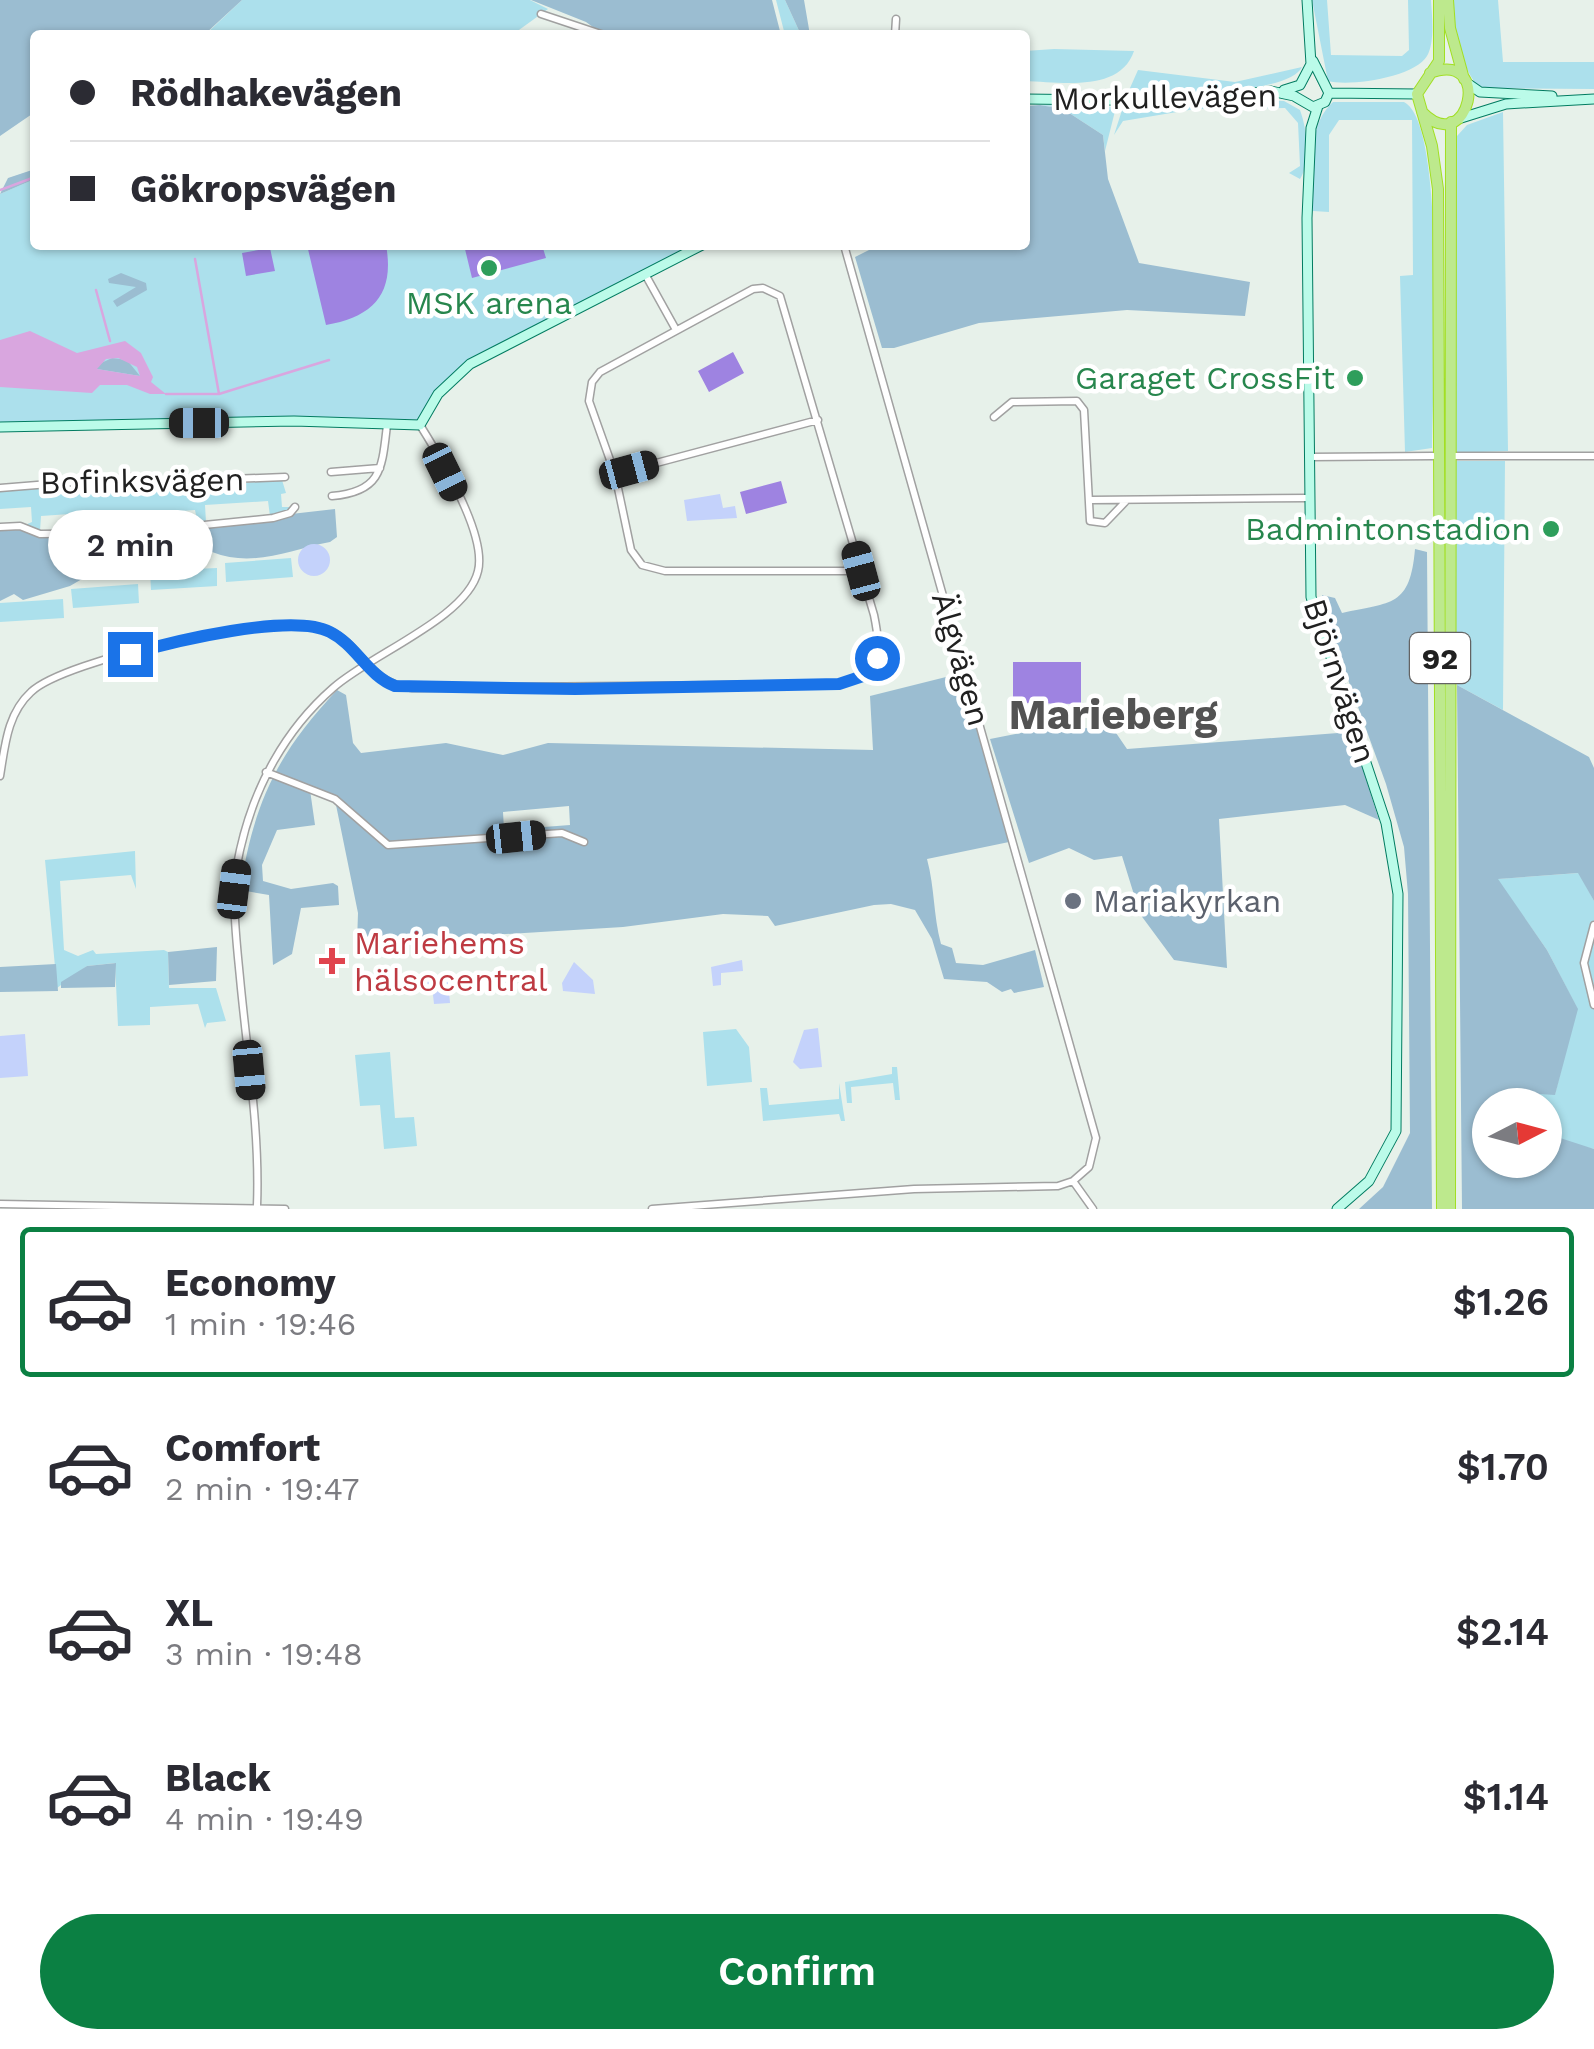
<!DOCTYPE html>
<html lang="en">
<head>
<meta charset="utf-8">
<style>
	:root { --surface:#fff; --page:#f2f2f3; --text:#2b2b33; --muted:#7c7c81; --line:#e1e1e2; --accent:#0b8043 }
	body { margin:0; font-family:"Work Sans",sans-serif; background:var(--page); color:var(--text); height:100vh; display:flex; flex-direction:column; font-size:38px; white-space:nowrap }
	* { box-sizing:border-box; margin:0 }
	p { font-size:32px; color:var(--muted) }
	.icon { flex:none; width:55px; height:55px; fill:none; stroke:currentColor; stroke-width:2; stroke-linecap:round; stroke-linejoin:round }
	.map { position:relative; height:1209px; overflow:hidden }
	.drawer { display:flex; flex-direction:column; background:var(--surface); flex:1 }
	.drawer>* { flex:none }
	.guide { position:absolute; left:30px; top:30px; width:1000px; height:220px; border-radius:10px; box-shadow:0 2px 8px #0004; display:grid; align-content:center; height:220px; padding:0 40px; background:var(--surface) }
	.needle { width:65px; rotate:84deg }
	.tools { position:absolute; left:1472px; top:1088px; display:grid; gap:20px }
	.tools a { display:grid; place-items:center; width:90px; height:90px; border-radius:50%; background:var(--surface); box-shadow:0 2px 8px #0004; font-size:50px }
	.end { position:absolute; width:45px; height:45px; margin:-22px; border:12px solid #1a73e8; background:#fff; box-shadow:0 0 0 5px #fff }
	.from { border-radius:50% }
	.bubble { position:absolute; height:70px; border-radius:35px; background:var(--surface); box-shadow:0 2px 8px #0004; font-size:32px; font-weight:600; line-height:70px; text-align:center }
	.car { position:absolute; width:30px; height:60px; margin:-30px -15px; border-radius:12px; box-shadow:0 0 8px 2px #0007; background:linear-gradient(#222 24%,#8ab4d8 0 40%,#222 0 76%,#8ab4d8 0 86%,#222 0) }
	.guide b { display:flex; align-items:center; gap:35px; height:95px; font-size:38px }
	.guide b+b { border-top:2px solid var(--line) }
	.guide i { width:25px; height:25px; background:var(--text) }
	ul { padding:18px 0 0; list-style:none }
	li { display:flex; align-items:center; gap:30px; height:150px; margin:0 20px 15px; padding:0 20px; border:5px solid transparent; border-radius:10px }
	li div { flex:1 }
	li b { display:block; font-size:38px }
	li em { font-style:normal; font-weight:600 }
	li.current { border-color:var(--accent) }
	li>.icon { width:90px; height:90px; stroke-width:1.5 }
	.action { display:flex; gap:20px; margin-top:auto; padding:20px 40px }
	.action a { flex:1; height:115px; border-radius:60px; background:var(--accent); color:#fff; font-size:40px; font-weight:600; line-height:115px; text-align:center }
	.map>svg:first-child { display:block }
</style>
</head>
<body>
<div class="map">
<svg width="1594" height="1209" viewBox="0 0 1594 1209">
	<rect width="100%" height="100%" fill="#e7f1ea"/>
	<path fill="#ace0ec" d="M242,0H530L548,9L512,35H205Z
		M776,0H785L801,35H785Z
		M1312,0H1327L1331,55L1402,56L1409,50L1408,0H1431C1432,16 1435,43 1427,56C1415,77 1350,87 1328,81Z
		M1452,0H1498L1503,62H1594V89L1479,88C1460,65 1454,30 1452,0Z
		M1054,49L1134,51C1120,93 1060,82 1025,81V51Z
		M1302,67C1289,95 1158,96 1126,97L1138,70L1235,82Z
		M1247,99L1284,101L1300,110C1307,129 1311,162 1300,179L1289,173L1300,166L1298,123L1285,108L1195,109L1123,121L1114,135L1123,107Z
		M1333,102H1404C1448,124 1432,393 1432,448L1405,452L1400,276L1413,275L1412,120H1339L1329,135V212L1313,211C1313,176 1305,127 1333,102Z
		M1040,105L1116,107L1105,151L1103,135L1063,109Z
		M1503,112L1508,451L1455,453L1457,136L1467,125Z
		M35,179V245H702L454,376L420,425L0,427V194Z
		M1453,461H1505L1503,710L1457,685Z
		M130,479L228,484L282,480L286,493L281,494L282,507H293L289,512L270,516L268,501L205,505L206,522L198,525L195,510L121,515V530L114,528L113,511L41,516L40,531L25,525L32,522L31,507L0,509V490Z
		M291,558L293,577L226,582L225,563Z
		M217,568V586L151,590L150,571Z
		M138,584L139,603L73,608L71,589Z
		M63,599L64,618L0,622V603Z
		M135,851L136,889L131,875L60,881L64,950L78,956L93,950L96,954L164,950L168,952L169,988H216L226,1021L207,1023L205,1028L198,1004L150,1007V1025L118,1026L115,963L87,966L57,988L45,860Z
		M1579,873L1594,901V1149L1564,1142L1547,1129L1545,1105L1538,1100L1540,1094H1555L1577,1008L1547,950L1497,879Z
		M736,1029L749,1047L752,1082L707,1086L703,1032Z
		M390,1052L395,1118L414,1117L417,1146L384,1149L380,1105L360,1106L355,1055Z
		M892,1067H897L900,1100H895L893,1083L851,1087L852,1103H847L845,1082L892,1074Z
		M839,1083L845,1121H841L839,1114L763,1121L760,1088H767L769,1105L839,1099Z"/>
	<path fill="#9bbdd1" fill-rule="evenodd" d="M0,0H242L204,35H35V112L0,136Z
		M531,0H772L781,35H604L586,22Z
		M785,0H804L810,35H801Z
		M1040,105L1063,109L1103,135L1108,179L1139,263L1250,282L1245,316L1127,310L979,323L894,348H882L855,257L879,245H1025V106Z
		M35,169V179L0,194L8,178Z
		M121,273L146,283L147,290L117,307L113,301L136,287L109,283L108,279Z
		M112,358L127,360L140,376L97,369V365Z
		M335,509L337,537L330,542C289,550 253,568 212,552C202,561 138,571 120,574L111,562L70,586L23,600L14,594L0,601V527L20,526L40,534L125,533Z
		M1415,549L1427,552L1432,1209H1359L1383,1187L1410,1133L1408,894L1404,847L1386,784L1325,616L1322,595L1335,598L1342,613C1392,602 1410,607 1415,549Z
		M962,673L1009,842L927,859C935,889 933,914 941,944L952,948L956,963L983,965L1035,950L1044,987L1014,993L1011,989L1002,992L987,982L944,979L932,939L915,910L891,904L874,905L775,926L768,916L723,914L623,927L357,943L358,913L335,800L310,790L315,825L277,830L262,865L263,881L291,889L333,883L338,886L339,905L301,908L292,954L273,965L269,895L240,890C254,803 276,755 337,690L346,695L353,743L361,753L446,743L503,755L548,743L873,750L870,696ZM569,806L570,825L504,830L503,812Z
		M1457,685L1589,757L1594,768V901L1578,873L1498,879L1547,950L1578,1009L1555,1095L1540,1094V1105H1490V1160H1545V1109H1546V1123L1554,1136L1594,1149V1209H1462Z
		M1056,726L1114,730L1127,749L1351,732L1379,820L1345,805L1219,819L1227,968L1174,960L1140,914L1122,856L1094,860L1069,848L1029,863L990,739Z
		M217,947L216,981L169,985L168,952Z
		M116,963L115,987L61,988V982L87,966Z
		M56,964L58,991L0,992V967Z"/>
	<path fill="#c4d2fb" d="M720,494L723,508L735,506L737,518L687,521L684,500Z
		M298 560a16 16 0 1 1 32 0a16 16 0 1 1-32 0Z
		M742,960L743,971L721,973V985L713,986L711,967Z
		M574,962L593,980L595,994L563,991L562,983Z
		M431,973L432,981L448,979L450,1003L434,1004L432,986L419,987L418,975Z
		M818,1028L822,1067L800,1069L793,1062L804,1030Z
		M25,1034L28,1076L0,1078V1036Z"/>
	<path fill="#9e83e1" d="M307,245H386C395,294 373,317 326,325Z
		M464,245H542L546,258L472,278Z
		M270,248L275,271L246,276L242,253Z
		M733,352L744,373L709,392L698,371Z
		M781,481L787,503L746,514L740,492Z
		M1013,662H1081V704L1013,703Z"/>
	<path fill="#d9a6df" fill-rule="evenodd" d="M30,331L77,353L125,341L141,353L153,377L151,382L166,394H150L127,385H100L92,393L0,387V340ZM118,358L137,367L140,376L97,369L106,359Z"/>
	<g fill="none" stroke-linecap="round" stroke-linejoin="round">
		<path stroke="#d9a6df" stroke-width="2.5" d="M0,190L35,177
			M195,259L219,394
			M96,290L110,341
			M166,394H219L329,360"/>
		<defs>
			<path id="street" d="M541,14L604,35
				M895,35L896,19
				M645,274L675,328
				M994,417L1012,402L1077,401L1084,410L1090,521L1105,523L1127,500
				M1451,456H1594
				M1310,457L1433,456
				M331,472L380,468
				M615,474L818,420
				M0,488L135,477L149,482L285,477
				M332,496C382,492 382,468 387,425
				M1091,500L1309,498
				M0,527L20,526L40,534L125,533L273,518L290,513L295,507
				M266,772L335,799L388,845L562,833L584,842
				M0,776C5,746 7,714 31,692C65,659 272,615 319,627C362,638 364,684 412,688L839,684C880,671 882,654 874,615L780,296L763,288L753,289L600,372L592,382L589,401L615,474L631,550L642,565L665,571H861
				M1594,925L1584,963L1594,1005
				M1073,1181L1093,1209
				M0,1204L285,1209
				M257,1206C260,1130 247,1054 240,978C236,936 230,892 240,850C254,787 285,730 333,688C371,654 467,618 478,571C487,535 440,457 420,425
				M652,1209L914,1189L1058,1186L1073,1181L1089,1167L1096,1138L844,245"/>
			<path id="secondary" d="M1313,61L1329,93
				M1467,83L1480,92L1552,96
				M1284,90L1300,85L1311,64L1307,0
				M1329,93L1417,94
				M1025,99L1180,101L1271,91L1294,96L1313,107L1325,102L1329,93
				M1318,106L1311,128L1307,218L1311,597L1386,823L1398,894L1396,1131L1369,1181L1337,1209
				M1458,119L1506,104L1594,99
				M0,427L294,421L420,425L438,394L470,364L702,245"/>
			<path id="highway" d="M1439,0V61L1417,94L1432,146L1438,189L1442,1209
				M1448,0L1450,28L1464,79
				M1422,112C1469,160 1494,49 1430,73
				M1450,1209L1451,122"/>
		</defs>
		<use href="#street" stroke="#a1a1a1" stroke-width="9"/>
		<use href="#secondary" stroke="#027c61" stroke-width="11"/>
		<use href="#highway" stroke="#a2df23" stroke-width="12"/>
		<use href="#street" stroke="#fff" stroke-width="6"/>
		<use href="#secondary" stroke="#bbfbe9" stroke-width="9"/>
		<use href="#highway" stroke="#bde98d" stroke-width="10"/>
	</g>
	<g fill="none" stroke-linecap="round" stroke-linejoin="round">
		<path stroke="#1a73e8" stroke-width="12" d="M130,654C171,642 292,612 330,632C356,645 368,676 395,686L575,689L839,684L863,676L877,658"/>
	</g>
	<g fill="#2e9e5b" stroke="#fff" stroke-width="4">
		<circle cx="489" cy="268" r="10"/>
		<circle cx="1355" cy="378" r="10"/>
		<circle cx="1551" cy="529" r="10"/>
	</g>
	<circle fill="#6b7280" stroke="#fff" stroke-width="4" cx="1073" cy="901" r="10"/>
	<path fill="#e0444e" stroke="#fff" stroke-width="4" d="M327 946h10v10h10v10h-10v10h-10v-10h-10v-10h10z"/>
	<g text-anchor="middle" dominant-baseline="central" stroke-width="9" stroke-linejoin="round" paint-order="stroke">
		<rect fill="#fff" stroke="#636363" stroke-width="2.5" x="1410" y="633" width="60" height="50" rx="8"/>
		<g font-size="30" font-weight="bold" fill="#202020">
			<text x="1440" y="658">92</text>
		</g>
		<g font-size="32" fill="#202020" stroke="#fff">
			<text transform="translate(1165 97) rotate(-1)">Morkullevägen</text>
			<text transform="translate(142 481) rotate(-1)">Bofinksvägen</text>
			<text transform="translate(961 659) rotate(74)">Älgvägen</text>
			<text transform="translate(1340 681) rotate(72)">Björnvägen</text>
		</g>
		<g font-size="32" fill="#27864d" stroke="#fff" text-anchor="end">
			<text x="489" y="303" text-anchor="middle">MSK arena</text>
			<text x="1335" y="378">Garaget CrossFit</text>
			<text x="1531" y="529">Badmintonstadion</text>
		</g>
		<g font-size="32" fill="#5b616d" stroke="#fff" text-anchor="start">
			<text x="1093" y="901">Mariakyrkan</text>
		</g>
		<g font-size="32" fill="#be3a42" stroke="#fff" text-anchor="start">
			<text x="354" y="943">Mariehems<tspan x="354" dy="37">hälsocentral</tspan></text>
		</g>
		<g font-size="42" font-weight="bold" fill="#535353" stroke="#fff">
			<text x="1113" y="714">Marieberg</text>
		</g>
	</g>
</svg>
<div class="tools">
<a><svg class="needle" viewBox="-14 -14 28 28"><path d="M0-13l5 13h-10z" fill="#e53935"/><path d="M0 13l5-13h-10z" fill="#7c7c81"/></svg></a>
</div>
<i class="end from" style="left:877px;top:658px"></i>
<i class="end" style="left:130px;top:654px"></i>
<div class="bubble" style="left:48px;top:510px;width:165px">2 min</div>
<i class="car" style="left:199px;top:423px;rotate:270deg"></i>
<i class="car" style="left:629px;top:470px;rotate:75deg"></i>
<i class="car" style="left:445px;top:472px;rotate:154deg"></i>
<i class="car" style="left:861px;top:571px;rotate:345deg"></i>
<i class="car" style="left:516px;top:837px;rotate:84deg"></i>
<i class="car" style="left:234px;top:889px;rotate:7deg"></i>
<i class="car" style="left:249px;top:1070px;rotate:175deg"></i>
<div class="guide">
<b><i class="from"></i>Rödhakevägen</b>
<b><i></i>Gökropsvägen</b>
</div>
</div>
<section class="drawer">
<ul>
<li class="current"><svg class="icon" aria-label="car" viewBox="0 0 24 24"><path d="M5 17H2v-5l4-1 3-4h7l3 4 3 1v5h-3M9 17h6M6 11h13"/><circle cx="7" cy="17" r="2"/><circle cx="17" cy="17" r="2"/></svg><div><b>Economy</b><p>1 min · 19:46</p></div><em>$1.26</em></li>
<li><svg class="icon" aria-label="car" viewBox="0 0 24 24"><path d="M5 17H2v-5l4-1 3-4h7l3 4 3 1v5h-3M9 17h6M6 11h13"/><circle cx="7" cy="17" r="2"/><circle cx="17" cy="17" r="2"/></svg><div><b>Comfort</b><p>2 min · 19:47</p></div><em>$1.70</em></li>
<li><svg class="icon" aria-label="car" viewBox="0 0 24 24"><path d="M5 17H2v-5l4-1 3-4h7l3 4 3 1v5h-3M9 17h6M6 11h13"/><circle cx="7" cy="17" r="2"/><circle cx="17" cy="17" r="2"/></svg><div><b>XL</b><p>3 min · 19:48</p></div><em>$2.14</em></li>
<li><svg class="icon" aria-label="car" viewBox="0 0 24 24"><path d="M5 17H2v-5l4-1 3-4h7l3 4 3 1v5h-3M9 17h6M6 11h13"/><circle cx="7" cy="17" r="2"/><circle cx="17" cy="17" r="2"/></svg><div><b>Black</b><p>4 min · 19:49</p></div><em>$1.14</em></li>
</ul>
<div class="action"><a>Confirm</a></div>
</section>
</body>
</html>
